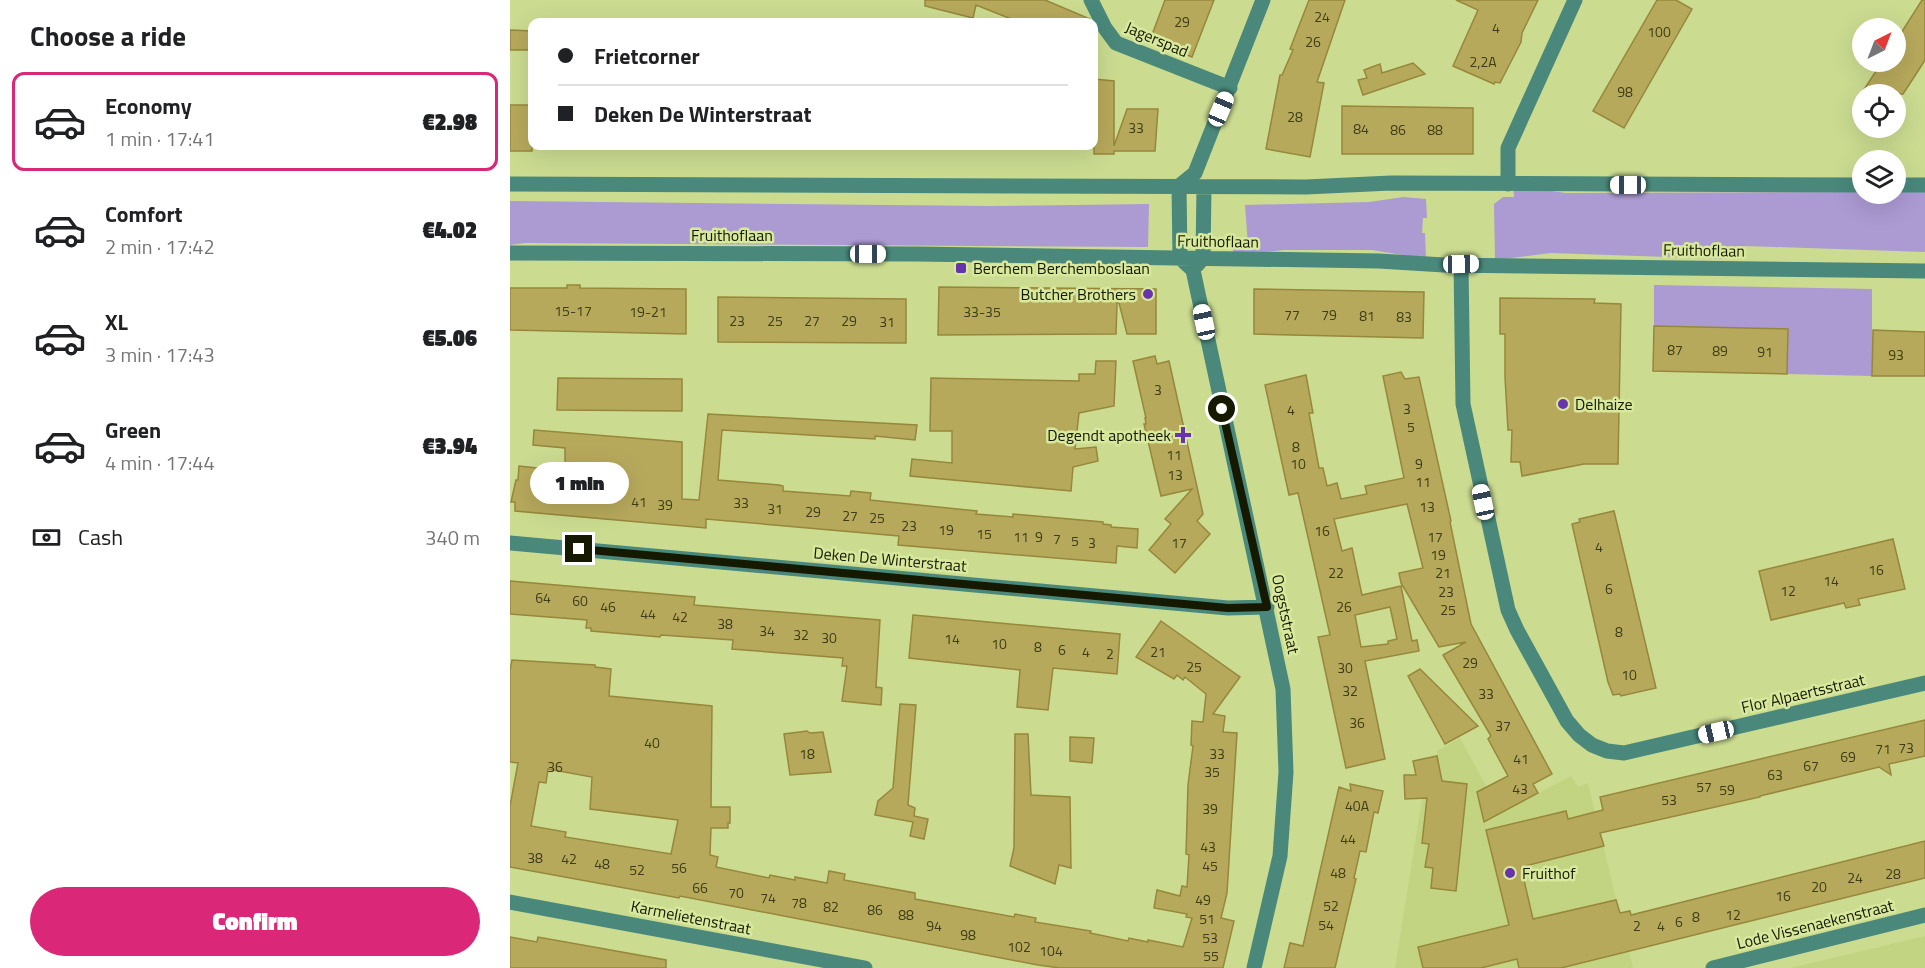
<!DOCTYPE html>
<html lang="en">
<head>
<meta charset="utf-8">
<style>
	:root { --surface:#fff; --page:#f2f2f2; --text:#202124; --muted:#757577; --line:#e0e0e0; --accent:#db2777 }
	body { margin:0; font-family:"Titillium Web",sans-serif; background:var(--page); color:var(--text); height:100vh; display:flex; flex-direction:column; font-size:22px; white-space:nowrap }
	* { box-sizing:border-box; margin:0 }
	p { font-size:20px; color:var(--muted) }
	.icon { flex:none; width:33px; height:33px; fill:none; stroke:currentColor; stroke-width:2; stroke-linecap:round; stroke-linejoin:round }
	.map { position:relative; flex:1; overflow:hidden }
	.panel { display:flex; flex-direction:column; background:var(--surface); width:510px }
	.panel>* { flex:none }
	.hud { position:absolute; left:18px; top:18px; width:570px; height:132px; border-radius:12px; box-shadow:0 6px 24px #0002; display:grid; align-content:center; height:132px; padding:0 30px; background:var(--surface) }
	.needle { width:39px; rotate:42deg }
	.buttons { position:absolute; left:1342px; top:18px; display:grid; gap:12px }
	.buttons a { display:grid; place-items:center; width:54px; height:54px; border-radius:50%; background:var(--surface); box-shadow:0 6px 24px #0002; font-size:30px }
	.end { position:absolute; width:27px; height:27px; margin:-14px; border:8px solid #141900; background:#fff; box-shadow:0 0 0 3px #fff }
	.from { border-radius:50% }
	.bubble { position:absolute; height:42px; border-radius:21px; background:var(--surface); box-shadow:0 6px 24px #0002; font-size:20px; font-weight:800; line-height:42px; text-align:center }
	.car { position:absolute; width:18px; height:36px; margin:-18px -9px; border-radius:8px; box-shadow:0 0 4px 2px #0007; background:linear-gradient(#fff 24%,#345 0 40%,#fff 0 76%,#345 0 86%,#fff 0) }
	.hud b { display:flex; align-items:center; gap:21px; height:57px; font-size:22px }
	.hud b+b { border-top:2px solid var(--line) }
	.hud i { width:15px; height:15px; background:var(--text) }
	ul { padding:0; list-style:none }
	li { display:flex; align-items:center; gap:18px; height:99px; margin:0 12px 9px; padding:0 18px; border:3px solid transparent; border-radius:12px }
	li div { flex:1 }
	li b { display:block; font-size:22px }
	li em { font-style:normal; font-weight:800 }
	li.current { border-color:var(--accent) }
	li>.icon { width:54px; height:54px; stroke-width:1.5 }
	h2 { padding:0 30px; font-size:27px; line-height:72px }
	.pay { display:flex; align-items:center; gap:15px; height:66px; padding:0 30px; font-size:22px }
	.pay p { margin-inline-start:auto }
	.primary-button { display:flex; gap:12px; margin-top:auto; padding:12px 30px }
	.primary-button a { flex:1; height:69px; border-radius:36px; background:var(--accent); color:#fff; font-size:24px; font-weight:800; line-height:69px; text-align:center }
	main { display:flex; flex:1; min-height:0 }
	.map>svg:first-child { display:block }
</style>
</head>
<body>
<main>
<section class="panel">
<h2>Choose a ride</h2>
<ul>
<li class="current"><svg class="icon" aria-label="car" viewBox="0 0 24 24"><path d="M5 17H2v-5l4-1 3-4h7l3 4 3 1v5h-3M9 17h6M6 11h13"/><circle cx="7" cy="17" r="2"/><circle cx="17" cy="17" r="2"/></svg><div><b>Economy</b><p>1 min · 17:41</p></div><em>€2.98</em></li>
<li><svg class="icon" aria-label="car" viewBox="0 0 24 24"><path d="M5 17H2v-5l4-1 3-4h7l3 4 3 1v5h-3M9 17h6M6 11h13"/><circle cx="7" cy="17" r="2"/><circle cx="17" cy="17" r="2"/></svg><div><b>Comfort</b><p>2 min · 17:42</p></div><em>€4.02</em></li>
<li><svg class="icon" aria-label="car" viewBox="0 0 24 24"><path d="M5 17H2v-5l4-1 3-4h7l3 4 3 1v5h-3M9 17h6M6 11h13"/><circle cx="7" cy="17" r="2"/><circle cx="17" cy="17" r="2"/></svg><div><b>XL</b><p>3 min · 17:43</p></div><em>€5.06</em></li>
<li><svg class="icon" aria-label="car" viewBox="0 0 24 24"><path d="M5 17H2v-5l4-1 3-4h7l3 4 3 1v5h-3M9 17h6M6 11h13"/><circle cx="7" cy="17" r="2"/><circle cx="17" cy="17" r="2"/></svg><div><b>Green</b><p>4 min · 17:44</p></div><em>€3.94</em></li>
</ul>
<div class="pay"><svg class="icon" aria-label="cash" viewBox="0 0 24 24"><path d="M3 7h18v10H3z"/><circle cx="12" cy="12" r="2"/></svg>Cash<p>340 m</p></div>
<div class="primary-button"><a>Confirm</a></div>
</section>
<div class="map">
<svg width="1415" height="968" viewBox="0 0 1415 968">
	<rect width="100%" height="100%" fill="#cbdc91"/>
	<path fill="#c2d481" d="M950,738L991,813L1061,776L1068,787L1078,783L1123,968H885L916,774L930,773L927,751Z
		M1415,936V968H1280Z"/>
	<path fill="#ac9ad3" d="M1003,186L1056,193L1353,192V194H1386V192H1415V252L1235,246L1216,259L1041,253L985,260L984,204L993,197H1004Z
		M894,197L916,199L917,218H913L912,233H915L916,259L862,250H774L722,256L724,247L738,245L735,205L859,202Z
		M0,201L480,206L639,204L638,247L15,243L0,245Z
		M1144,285L1362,289V376L1277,374V329L1144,326Z"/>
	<path fill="#b7a95c" stroke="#96873a" stroke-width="1.5" fill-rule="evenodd" d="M415,0H535L580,19L581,22H509L466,5L463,18L415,6Z
		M655,0H704L682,57L640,40Z
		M799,0H835L807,82L814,83L800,157L756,149L770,75H772L783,50L780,49Z
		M946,0H1028L1012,33L1011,42L990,83L985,82L984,84L943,66L968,10Z
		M1147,0H1166L1182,9L1114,128L1083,111Z
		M1412,0H1415V60L1408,71L1393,94H1351L1372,62H1386V41Z
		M0,30L22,31V50H0Z
		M903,63L915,74L853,95L848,80L857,78L854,70L870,64L872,73Z
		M584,79L604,81V146L617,109H648L645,151H604V154H584Z
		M0,105H22V151H0Z
		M832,106L963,108V154H832Z
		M57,285H70V288L176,289V334L0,330V288H57Z
		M429,287L646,289V334H617L609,303H607L606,334L428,335Z
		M744,289L914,292L913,338L744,334Z
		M208,297L396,299V343L208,342Z
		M990,298L1085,299L1084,303L1111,304L1108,464H1074L1012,476L1010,462H1001L1002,430H998L995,377V334H990Z
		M1144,326L1278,329L1277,374L1143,371Z
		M1363,330L1415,332V376H1362Z
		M645,356L647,364L659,361L693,514L687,521L700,534L665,573L639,550L661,524L655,519L682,489L651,496L634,424H636L635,418H636L623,361Z
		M586,361H606L604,406L569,413L565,449L586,447L588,461L563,467L561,491L400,476L402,459L442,463V431H420L421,378L569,381V374H585Z
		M891,372L895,379L909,377L941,521L940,522L961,624L1042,774L1023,784L1028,793L974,822L967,792L998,776L978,739L981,736L933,655L956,642L929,647L891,583L889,573L913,568L897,504L824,519L832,551L842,548L852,595L891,586L902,641L907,640L909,651L855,661L875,759L836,768L808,637L820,635L788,493L779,495L755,385L796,375L803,413H799L809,468H813L817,486L827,483L831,499L857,494L855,486L894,478L873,376ZM880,607L887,639L878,641V644L851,647L845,615Z
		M48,378L172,379V411L47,410Z
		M198,414L407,425L405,440L365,436V439L212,430L208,480L269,485L273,486V491L340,496L341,491L361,493L360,500L467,511L466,514L503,517V514L593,522V524L601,525V527L628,529L627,548L607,546L606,563L388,545L389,536L196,519V528L5,511V502H1L6,480H8L9,466L27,468V473L55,475V448L23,445L24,430L172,442V499L189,500Z
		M1104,511L1146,688L1111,696L1110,694L1103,695L1098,682L1062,524L1070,522L1069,519Z
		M1383,539L1395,589L1348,599L1350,605L1336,608L1334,603L1261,620L1249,571Z
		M0,581L185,597L184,605L370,620L366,687L372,688L371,705L332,701L337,666H332L333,658L222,649L223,640L151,635L150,637L81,631V628H76L77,620L0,614Z
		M403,615L610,634L607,674L543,668L538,710L507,707L510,670L399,658Z
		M651,621L730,677L703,714L715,716L713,732L727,733L717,893L711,918L724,921L713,968H550L528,965L170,896L169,898L0,867V806L8,763L0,762V670L2,660L85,665V667L101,669L99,696L202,706L201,807H220V823H218V828H201L200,855L208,857L206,867L259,878L260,875L285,880V877L317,883L319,871L335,874L334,880L405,893V899L504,917L505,914L526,918L525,922L581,931L580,933L618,941L619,938L638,942V940L673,947L682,918L676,917L677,914L644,908L647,890L670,896L672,886L677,887L679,855L676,854L678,785L683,746L681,745L682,721L693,722L696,694L675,677L673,680L667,675L664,679L626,657ZM38,769L82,777L80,809L168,820L161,854L55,837L56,832L21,826L29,782L36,783Z
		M910,669L968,726L935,744L898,676Z
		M390,704L406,705L398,805L405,808L404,816L418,819L414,839L400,836L403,822L365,815L368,801L383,788Z
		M1415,720V756L1379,764L1381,775L1369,767L1250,796V797L1090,833L1094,846L1011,867L1023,919L1106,900L1110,913L1120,911L1121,915L1415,841V878L1051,968H1009L1007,959L971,968H913L908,947L999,925L976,830L1056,811L1058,819L1093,810L1090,797Z
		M297,731L300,733L313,732L321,772L280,775L274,734Z
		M505,734H518L521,795L560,797L561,868L549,865L545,884L500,866L504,848Z
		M560,737L584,738L582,763L560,761Z
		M927,756L932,781L957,784L946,891L921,888L923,868L915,867L919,844L912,843L917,798L895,799L894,775H906L903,761Z
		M840,784L873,791L868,813L864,812L856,852L850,851L844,878L846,879L825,968H774L780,943L793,946L829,787L841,791Z
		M0,937L27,942L28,937L156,960V968H0Z"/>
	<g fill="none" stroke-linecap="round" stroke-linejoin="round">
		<path stroke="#49887b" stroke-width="15" d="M581,0L595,28L606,43L720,88
			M0,184L796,187L881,183L1353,185
			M998,184V148L1065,0
			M1386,185H1415
			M669,186L670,258L683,270L773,689L776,772L770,856L744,968
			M669,186L685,173L753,0
			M0,253L406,254L869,261L934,265L1415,271
			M951,264L953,404L998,610L1007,630L1057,721L1069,735L1082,745L1097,751L1114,753L1415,683
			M687,265L693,258L694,187
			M0,543L718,608L757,607
			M0,902L355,968
			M1203,968L1415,915"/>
	</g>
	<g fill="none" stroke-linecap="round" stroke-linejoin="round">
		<path stroke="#141900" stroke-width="8" d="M69,549L718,608L757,607L712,409"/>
	</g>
	<g fill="#6834ab" stroke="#d8e99d" stroke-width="2">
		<rect x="445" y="262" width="12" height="12" rx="3"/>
		<circle cx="638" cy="294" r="6"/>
		<circle cx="1053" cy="404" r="6"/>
		<path d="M670 426h6v6h6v6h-6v6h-6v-6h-6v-6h6z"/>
		<circle cx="1000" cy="873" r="6"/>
	</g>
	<g text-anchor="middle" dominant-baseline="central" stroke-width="5" stroke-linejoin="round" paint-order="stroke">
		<g font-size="14" fill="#3d3d17">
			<text x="812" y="16">24</text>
			<text x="672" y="21">29</text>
			<text x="986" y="27">4</text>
			<text x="1149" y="31">100</text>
			<text x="803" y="41">26</text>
			<text x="973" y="61">2,2A</text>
			<text x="1115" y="91">98</text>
			<text x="785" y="116">28</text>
			<text x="626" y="127">33</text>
			<text x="851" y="128">84</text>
			<text x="888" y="129">86</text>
			<text x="925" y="129">88</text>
			<text x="63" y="310">15-17</text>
			<text x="138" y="311">19-21</text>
			<text x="472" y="311">33-35</text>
			<text x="782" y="314">77</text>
			<text x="819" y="314">79</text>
			<text x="857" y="315">81</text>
			<text x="894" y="316">83</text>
			<text x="227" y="320">23</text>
			<text x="265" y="320">25</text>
			<text x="302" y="320">27</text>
			<text x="339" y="320">29</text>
			<text x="377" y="321">31</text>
			<text x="1165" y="349">87</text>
			<text x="1210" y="350">89</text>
			<text x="1255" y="351">91</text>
			<text x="1386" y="354">93</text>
			<text x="648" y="389">3</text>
			<text x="897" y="408">3</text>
			<text x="781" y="409">4</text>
			<text x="901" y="426">5</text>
			<text x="786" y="446">8</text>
			<text x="664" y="454">11</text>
			<text x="788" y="463">10</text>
			<text x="909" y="463">9</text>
			<text x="665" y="474">13</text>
			<text x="913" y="481">11</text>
			<text x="129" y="501">41</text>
			<text x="231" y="502">33</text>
			<text x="155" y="504">39</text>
			<text x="917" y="506">13</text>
			<text x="265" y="508">31</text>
			<text x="303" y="511">29</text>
			<text x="340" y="515">27</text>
			<text x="367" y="517">25</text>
			<text x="399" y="525">23</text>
			<text x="436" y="529">19</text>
			<text x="812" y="530">16</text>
			<text x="474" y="533">15</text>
			<text x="511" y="536">11</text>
			<text x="529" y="536">9</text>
			<text x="925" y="536">17</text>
			<text x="547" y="538">7</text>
			<text x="565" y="540">5</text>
			<text x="582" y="542">3</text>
			<text x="669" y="542">17</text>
			<text x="1089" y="546">4</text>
			<text x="928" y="554">19</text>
			<text x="1366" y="569">16</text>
			<text x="826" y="572">22</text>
			<text x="933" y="572">21</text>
			<text x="1321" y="580">14</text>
			<text x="1099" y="588">6</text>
			<text x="1278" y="590">12</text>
			<text x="936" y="591">23</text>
			<text x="33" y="597">64</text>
			<text x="70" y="600">60</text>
			<text x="98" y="606">46</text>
			<text x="834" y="606">26</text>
			<text x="938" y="609">25</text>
			<text x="138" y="613">44</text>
			<text x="170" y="616">42</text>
			<text x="215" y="623">38</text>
			<text x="257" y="630">34</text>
			<text x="1109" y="631">8</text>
			<text x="291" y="634">32</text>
			<text x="319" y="637">30</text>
			<text x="442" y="638">14</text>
			<text x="489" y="643">10</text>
			<text x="528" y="646">8</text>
			<text x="552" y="649">6</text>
			<text x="576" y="651">4</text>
			<text x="648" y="651">21</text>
			<text x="600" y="653">2</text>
			<text x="960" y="662">29</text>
			<text x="684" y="666">25</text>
			<text x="835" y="667">30</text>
			<text x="1119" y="674">10</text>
			<text x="840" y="690">32</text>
			<text x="976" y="693">33</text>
			<text x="847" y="722">36</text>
			<text x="993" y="725">37</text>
			<text x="142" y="742">40</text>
			<text x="1396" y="747">73</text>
			<text x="1373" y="748">71</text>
			<text x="297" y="753">18</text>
			<text x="707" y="753">33</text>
			<text x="1338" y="756">69</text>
			<text x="1011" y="758">41</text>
			<text x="1301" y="765">67</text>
			<text x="45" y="766">36</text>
			<text x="702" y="771">35</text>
			<text x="1265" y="774">63</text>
			<text x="1194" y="786">57</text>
			<text x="1010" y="788">43</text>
			<text x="1217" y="789">59</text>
			<text x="1159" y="799">53</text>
			<text x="847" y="805">40A</text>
			<text x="700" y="808">39</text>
			<text x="838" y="838">44</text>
			<text x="698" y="846">43</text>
			<text x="25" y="857">38</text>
			<text x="59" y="858">42</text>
			<text x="92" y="863">48</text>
			<text x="700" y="865">45</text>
			<text x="169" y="867">56</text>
			<text x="127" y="869">52</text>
			<text x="828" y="872">48</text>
			<text x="1383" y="873">28</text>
			<text x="1345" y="877">24</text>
			<text x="1309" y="886">20</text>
			<text x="190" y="887">66</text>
			<text x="226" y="892">70</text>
			<text x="1273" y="895">16</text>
			<text x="258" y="897">74</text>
			<text x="693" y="899">49</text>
			<text x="289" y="902">78</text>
			<text x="821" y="905">52</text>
			<text x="321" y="906">82</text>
			<text x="365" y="909">86</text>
			<text x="396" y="914">88</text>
			<text x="1223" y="914">12</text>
			<text x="1186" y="916">8</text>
			<text x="697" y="918">51</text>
			<text x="1169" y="921">6</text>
			<text x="816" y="924">54</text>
			<text x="424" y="925">94</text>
			<text x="1127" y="925">2</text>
			<text x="1151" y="925">4</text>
			<text x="458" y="934">98</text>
			<text x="700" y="937">53</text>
			<text x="509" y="946">102</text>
			<text x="541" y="950">104</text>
			<text x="701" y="955">55</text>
		</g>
		<g font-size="16" fill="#141900" stroke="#d8e99d">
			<text transform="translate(647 39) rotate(23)">Jagerspad</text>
			<text x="222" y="235">Fruithoflaan</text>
			<text transform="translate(708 241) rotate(1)">Fruithoflaan</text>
			<text transform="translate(1194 250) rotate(1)">Fruithoflaan</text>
			<text transform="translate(380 559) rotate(5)">Deken De Winterstraat</text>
			<text transform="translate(776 614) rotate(78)">Oogststraat</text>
			<text transform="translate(1293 693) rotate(-13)">Flor Alpaertsstraat</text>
			<text transform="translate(181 917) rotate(11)">Karmelietenstraat</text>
			<text transform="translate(1305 924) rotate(-14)">Lode Vissenaekenstraat</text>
		</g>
		<g font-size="16" fill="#141900" stroke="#d8e99d" text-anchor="start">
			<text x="463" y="268">Berchem Berchemboslaan</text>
			<text x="626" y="294" text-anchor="end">Butcher Brothers</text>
			<text x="1065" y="404">Delhaize</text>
			<text x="661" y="435" text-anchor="end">Degendt apotheek</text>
			<text x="1012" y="873">Fruithof</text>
		</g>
	</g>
</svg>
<div class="buttons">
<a><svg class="needle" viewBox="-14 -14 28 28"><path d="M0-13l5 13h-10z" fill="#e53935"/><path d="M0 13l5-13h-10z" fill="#757577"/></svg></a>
<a><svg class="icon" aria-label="locate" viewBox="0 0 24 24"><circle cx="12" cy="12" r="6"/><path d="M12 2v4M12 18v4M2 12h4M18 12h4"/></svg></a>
<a><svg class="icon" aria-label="layers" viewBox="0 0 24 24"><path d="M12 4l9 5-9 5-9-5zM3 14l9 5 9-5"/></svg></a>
</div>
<i class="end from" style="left:712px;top:409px"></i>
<i class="end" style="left:69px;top:549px"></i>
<div class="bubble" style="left:20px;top:462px;width:99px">1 min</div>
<i class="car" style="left:711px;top:109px;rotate:23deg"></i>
<i class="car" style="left:1118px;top:185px;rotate:270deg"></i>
<i class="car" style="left:358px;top:254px;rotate:90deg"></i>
<i class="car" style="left:951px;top:264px;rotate:89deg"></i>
<i class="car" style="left:694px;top:322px;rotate:348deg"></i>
<i class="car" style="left:973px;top:502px;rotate:348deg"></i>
<i class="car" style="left:1206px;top:732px;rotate:257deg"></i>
<div class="hud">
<b><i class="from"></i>Frietcorner</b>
<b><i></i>Deken De Winterstraat</b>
</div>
</div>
</main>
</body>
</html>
